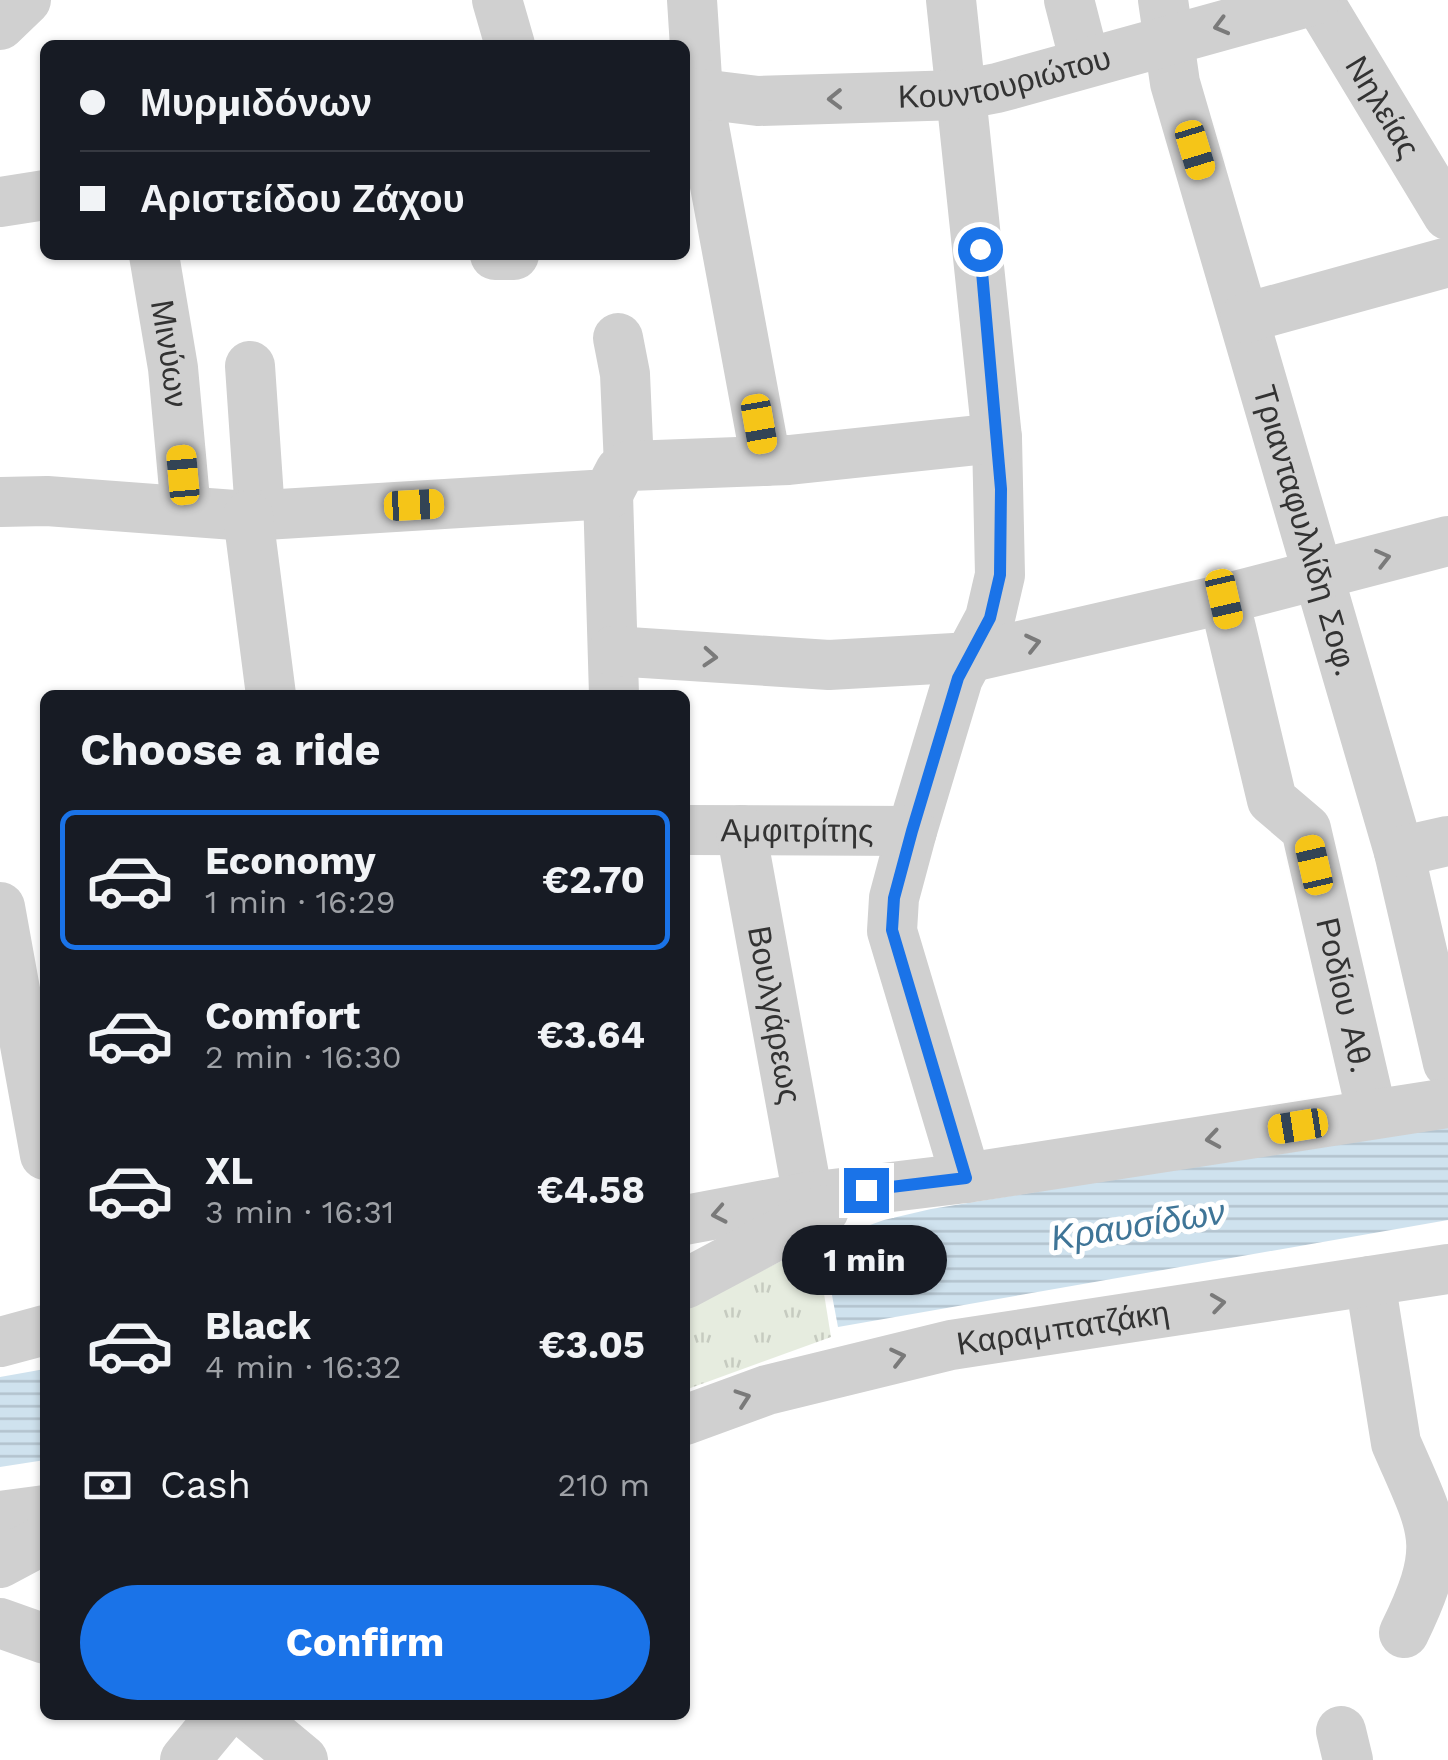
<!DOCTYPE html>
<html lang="en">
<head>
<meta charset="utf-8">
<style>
	:root { --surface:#171b24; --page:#242831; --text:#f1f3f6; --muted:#9ea1a6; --line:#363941; --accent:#1a73e8 }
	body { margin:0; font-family:"Work Sans",sans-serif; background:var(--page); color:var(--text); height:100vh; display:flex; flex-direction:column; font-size:38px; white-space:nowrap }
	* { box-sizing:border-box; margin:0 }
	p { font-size:32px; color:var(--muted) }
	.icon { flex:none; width:55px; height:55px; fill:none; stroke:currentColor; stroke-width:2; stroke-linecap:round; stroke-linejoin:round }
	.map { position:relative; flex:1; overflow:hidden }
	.sheet { position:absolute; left:40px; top:690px; width:650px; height:1030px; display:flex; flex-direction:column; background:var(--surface); border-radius:15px; box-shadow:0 2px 8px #0004 }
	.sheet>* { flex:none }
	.hud { position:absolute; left:40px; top:40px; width:650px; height:220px; border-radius:15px; box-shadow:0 2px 8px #0004; display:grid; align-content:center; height:220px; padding:0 40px; background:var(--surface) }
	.end { position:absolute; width:45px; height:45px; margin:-22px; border:12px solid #1a73e8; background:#fff; box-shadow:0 0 0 5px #fff }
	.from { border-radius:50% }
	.bubble { position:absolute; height:70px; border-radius:35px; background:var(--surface); box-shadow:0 2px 8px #0004; font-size:32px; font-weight:700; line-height:70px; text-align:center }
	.car { position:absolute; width:30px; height:60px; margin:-30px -15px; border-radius:12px; box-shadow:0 0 8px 2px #0007; background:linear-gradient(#f5c518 24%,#345 0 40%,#f5c518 0 76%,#345 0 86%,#f5c518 0) }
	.hud b { display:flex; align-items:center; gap:35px; height:95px; font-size:38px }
	.hud b+b { border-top:2px solid var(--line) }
	.hud i { width:25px; height:25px; background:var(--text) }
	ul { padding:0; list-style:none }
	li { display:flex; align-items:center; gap:30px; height:140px; margin:0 20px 15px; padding:0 20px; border:5px solid transparent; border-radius:15px }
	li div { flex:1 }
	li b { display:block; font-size:38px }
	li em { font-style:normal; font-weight:700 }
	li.selected { border-color:var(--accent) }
	li>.icon { width:90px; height:90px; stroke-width:1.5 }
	h2 { padding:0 40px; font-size:45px; line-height:120px }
	.pay { display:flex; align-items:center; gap:25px; height:110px; padding:0 40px; font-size:38px }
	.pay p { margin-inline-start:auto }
	.cta { display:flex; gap:20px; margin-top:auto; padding:20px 40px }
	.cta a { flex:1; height:115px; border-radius:60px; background:var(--accent); color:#fff; font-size:40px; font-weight:700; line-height:115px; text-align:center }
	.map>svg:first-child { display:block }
</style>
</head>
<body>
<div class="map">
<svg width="1448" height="1760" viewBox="0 0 1448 1760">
	<defs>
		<pattern id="grass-tufts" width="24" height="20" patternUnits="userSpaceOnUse" patternTransform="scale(2.5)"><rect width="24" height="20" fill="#e6ecdf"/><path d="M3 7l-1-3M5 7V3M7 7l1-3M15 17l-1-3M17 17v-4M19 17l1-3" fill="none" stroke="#c6cbc0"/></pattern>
		<pattern id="water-rules" width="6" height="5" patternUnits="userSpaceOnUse" patternTransform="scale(2.5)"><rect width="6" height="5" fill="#cfe2ee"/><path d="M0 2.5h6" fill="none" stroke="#b2c2cd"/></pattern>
	</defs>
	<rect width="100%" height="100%" fill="#fff"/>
	<path fill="url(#grass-tufts)" d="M816,1244L831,1337L685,1390V1308Z"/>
	<path fill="url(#water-rules)" d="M1448,1124V1220L838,1327L822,1242L884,1220L931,1209Z
		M45,1369V1460L0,1467V1377Z"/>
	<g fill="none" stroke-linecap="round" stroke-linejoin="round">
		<g stroke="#d0d0d0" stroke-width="50">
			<path d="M497,0L510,45"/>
			<path d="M692,0L698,94L766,461"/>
			<path d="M951,0L997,438L1000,575L990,618L958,678L912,831L894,898L892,931L966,1178"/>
			<path d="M1069,0L1085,62"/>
			<path id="s1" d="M1163,0L1175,83L1399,852L1448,1063"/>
			<path id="s2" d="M1318,0L1448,215"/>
			<path d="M0,25L26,0"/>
			<path id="s3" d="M685,92L758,101L960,95L997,88L1315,0"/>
			<path d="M0,202L45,195"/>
			<path id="s4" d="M154,255L173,368L186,511"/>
			<path d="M495,255H514"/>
			<path d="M1245,318L1448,262"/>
			<path d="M618,338L625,374L629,466"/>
			<path d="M250,366L260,513"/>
			<path d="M608,494L614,695"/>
			<path d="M0,502L47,501L248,516L608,494L620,471L629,466L789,460L997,438"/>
			<path d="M248,516L271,695"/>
			<path id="s5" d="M1224,599L1272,800L1306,829L1372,1114"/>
			<path d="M613,651L829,665L972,657L1224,599L1448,541"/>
			<path id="s6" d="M685,830L912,831"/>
			<path id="s7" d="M741,830L808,1197"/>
			<path d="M1399,852L1448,841"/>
			<path d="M0,907L45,1155"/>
			<path d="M685,1220L808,1197L966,1178L1448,1103"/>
			<path d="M1370,1281L1396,1443C1434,1531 1448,1543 1404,1633"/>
			<path d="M685,1284L824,1210"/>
			<path d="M0,1342L45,1330"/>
			<path id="s8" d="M685,1420L767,1390L951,1345L1448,1269"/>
			<path d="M0,1516L45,1510"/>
			<path d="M0,1563L45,1539"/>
			<path d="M0,1623L45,1639"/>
			<path d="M249,1715L303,1760"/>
			<path d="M1341,1731L1348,1760"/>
			<path d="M185,1760L222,1715"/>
		</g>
	</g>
	<defs><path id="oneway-chevron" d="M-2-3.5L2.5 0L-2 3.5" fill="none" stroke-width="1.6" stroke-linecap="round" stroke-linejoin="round" transform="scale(2.5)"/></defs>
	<g stroke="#7a7a7a">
		<use href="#oneway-chevron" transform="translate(1221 26) rotate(165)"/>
		<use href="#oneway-chevron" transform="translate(835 99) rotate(179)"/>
		<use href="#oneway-chevron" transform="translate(1383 558) rotate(-14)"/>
		<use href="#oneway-chevron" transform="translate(1033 643) rotate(-13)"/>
		<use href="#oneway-chevron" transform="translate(710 657) rotate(4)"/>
		<use href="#oneway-chevron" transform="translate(1213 1139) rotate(171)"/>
		<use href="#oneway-chevron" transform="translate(719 1214) rotate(169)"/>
		<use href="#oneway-chevron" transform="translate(1218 1303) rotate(-8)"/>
		<use href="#oneway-chevron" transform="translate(898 1357) rotate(-13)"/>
		<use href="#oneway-chevron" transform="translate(743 1398) rotate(-19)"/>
	</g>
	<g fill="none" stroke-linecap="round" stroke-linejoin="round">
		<path stroke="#1a73e8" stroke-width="12" d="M866,1190L966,1178L892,930L894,898L912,831L958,678L990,618L1000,575L1001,489L980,249"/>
	</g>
	<g text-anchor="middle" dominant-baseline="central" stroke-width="10" stroke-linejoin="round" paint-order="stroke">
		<g font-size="32" fill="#333" stroke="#fff">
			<text stroke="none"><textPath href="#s3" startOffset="322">Κουντουριώτου</textPath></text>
			<text stroke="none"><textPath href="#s2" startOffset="125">Νηλείας</textPath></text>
			<text stroke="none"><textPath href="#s4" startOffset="100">Μινύων</textPath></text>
			<text stroke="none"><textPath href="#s1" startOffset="550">Τριανταφυλλίδη Σοφ.</textPath></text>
			<text stroke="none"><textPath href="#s6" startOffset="112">Αμφιτρίτης</textPath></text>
			<text stroke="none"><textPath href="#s5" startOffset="422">Ροδίου Αθ.</textPath></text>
			<text stroke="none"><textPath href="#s7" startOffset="188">Βουλγάρεως</textPath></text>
			<text stroke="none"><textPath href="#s8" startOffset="390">Καραμπατζάκη</textPath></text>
		</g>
		<g font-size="35" font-style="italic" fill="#3f7597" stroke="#fff">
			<text transform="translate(1138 1225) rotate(-9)">Κραυσίδων</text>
		</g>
	</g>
</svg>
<i class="end from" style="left:980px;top:249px"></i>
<i class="end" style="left:866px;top:1190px"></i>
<div class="bubble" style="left:782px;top:1225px;width:165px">1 min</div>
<i class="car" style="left:1195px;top:150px;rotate:163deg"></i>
<i class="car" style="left:759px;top:424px;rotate:170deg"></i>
<i class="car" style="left:183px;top:475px;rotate:355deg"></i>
<i class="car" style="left:414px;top:505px;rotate:87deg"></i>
<i class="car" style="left:1224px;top:599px;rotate:167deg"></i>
<i class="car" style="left:1314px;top:865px;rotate:347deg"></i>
<i class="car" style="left:1298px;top:1126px;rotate:261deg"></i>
<div class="hud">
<b><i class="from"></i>Μυρμιδόνων</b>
<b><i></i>Αριστείδου Ζάχου</b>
</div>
<section class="sheet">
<h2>Choose a ride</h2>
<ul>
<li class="selected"><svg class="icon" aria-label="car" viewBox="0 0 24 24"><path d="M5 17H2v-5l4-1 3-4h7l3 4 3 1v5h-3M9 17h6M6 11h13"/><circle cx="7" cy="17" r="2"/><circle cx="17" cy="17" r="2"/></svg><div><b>Economy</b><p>1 min · 16:29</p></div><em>€2.70</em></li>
<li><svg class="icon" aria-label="car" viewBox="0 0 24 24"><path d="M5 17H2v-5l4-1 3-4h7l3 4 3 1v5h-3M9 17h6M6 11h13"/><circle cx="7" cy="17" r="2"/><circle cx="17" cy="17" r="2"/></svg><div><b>Comfort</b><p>2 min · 16:30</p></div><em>€3.64</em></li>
<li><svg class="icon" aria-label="car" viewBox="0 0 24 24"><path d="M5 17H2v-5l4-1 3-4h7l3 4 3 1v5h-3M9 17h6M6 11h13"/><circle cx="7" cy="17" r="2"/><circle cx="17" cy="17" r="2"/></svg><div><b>XL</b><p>3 min · 16:31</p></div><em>€4.58</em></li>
<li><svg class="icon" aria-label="car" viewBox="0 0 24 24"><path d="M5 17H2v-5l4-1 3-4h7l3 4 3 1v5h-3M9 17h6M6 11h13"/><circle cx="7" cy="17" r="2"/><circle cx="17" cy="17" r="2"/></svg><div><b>Black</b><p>4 min · 16:32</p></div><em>€3.05</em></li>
</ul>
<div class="pay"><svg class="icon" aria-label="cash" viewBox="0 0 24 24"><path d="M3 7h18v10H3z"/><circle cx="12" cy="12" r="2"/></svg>Cash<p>210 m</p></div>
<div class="cta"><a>Confirm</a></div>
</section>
</div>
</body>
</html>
